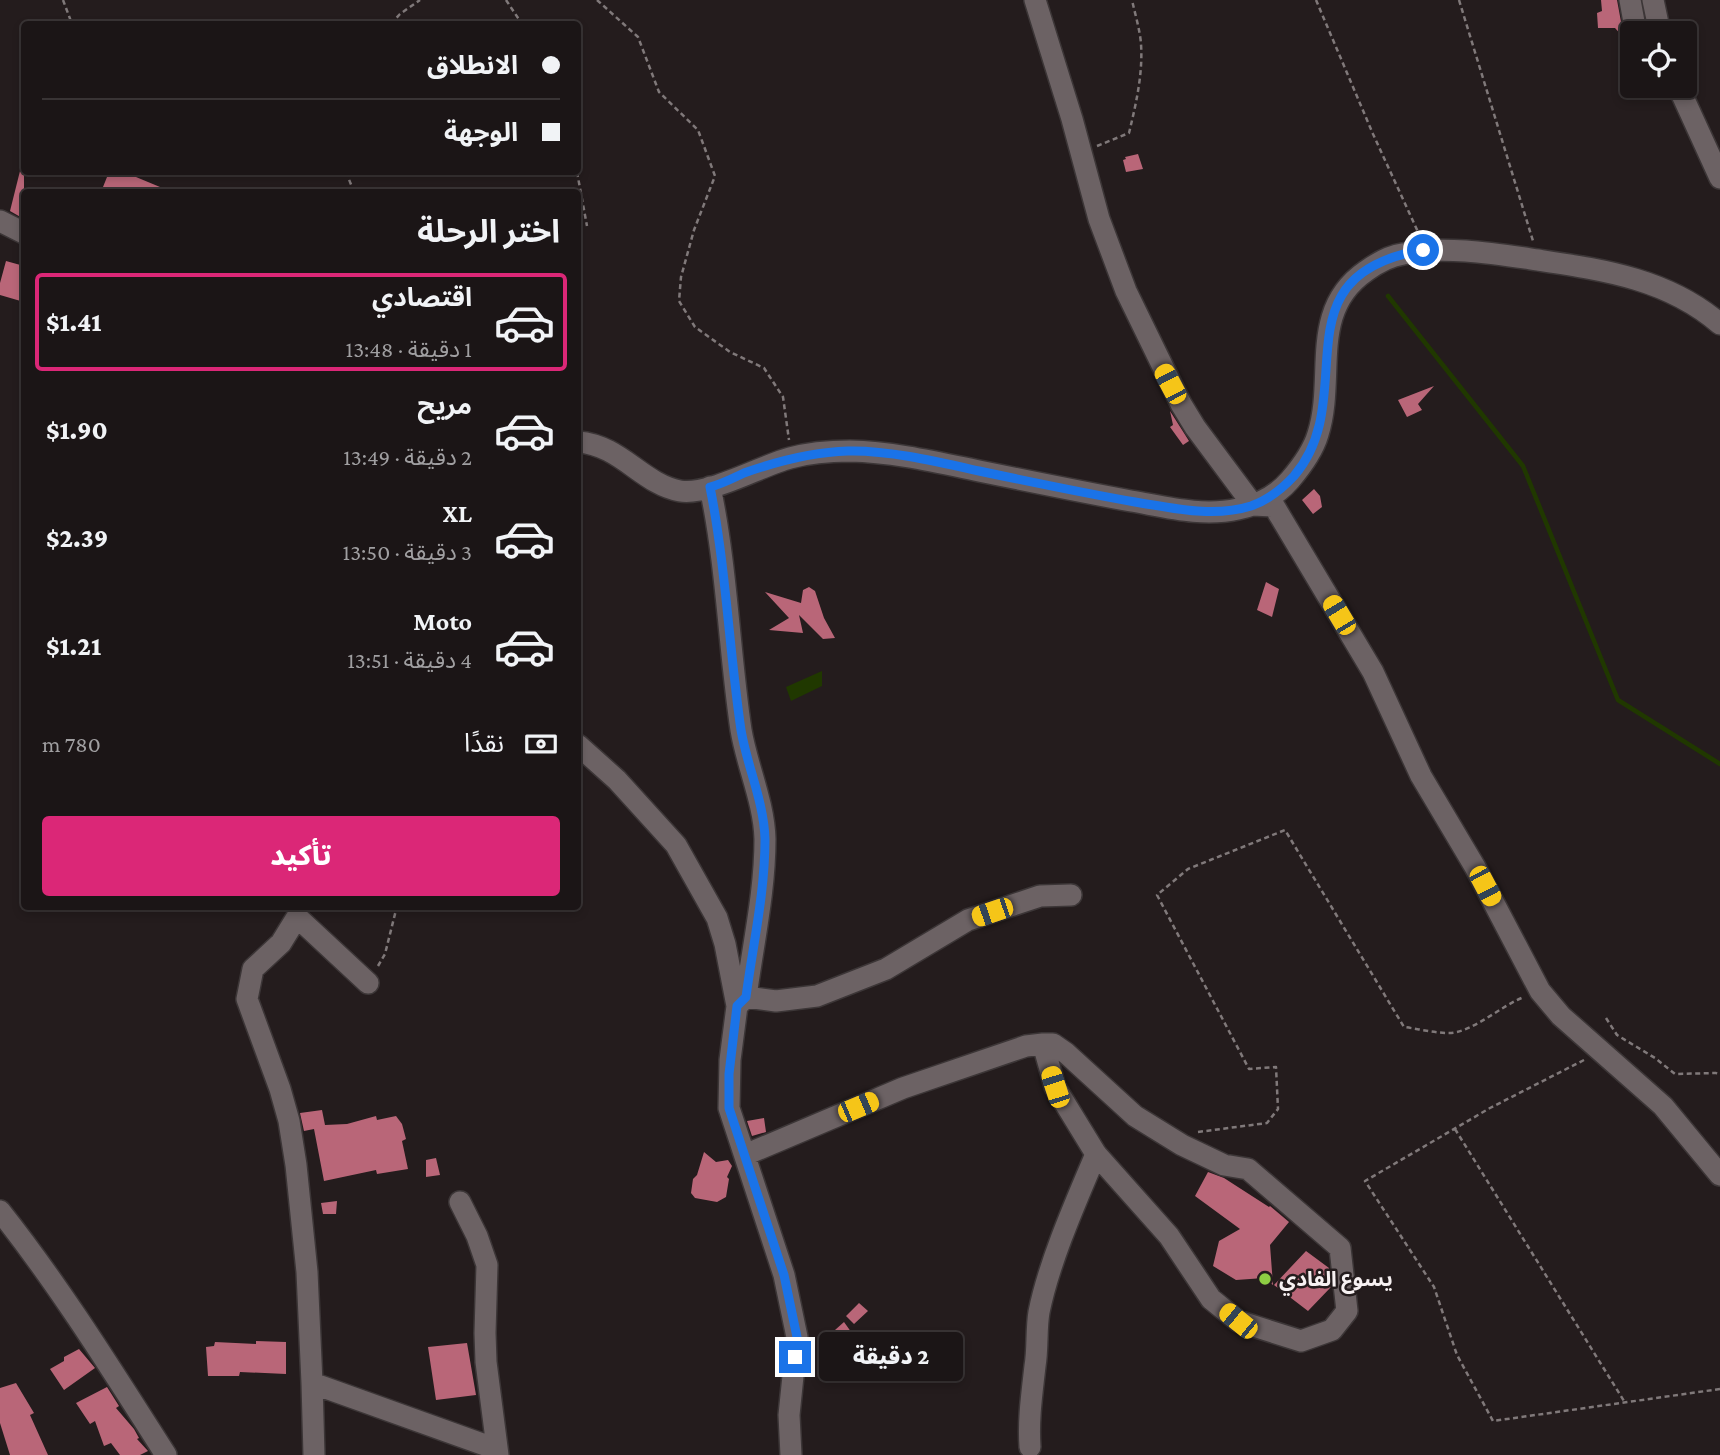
<!DOCTYPE html>
<html lang="ar">
<head>
<meta charset="utf-8">
<style>
	:root { --surface:#1b1516; --page:#241e1f; --text:#f1f3f6; --muted:#a09fa1; --line:#393435; --accent:#db2777 }
	body { margin:0; font-family:"Crimson Pro","Noto Sans Arabic",serif; background:var(--page); color:var(--text); direction:rtl; height:100vh; display:flex; flex-direction:column; font-size:26px; white-space:nowrap }
	* { box-sizing:border-box; margin:0 }
	p { font-size:23px; color:var(--muted) }
	.icon { flex:none; width:38px; height:38px; fill:none; stroke:currentColor; stroke-width:2; stroke-linecap:round; stroke-linejoin:round }
	.map { position:relative; flex:1; overflow:hidden; direction:ltr }
	.drawer { position:absolute; left:21px; top:189px; width:560px; height:721px; display:flex; flex-direction:column; background:var(--surface); border-radius:7px; box-shadow:0 4px 10px #0003,0 0 0 2px var(--line); direction:rtl }
	.drawer>* { flex:none }
	.top-card { position:absolute; left:21px; top:21px; width:560px; height:154px; border-radius:7px; box-shadow:0 4px 10px #0003,0 0 0 2px var(--line); direction:rtl; display:grid; align-content:center; height:154px; padding:0 21px; background:var(--surface) }
	.tools { position:absolute; left:1620px; top:21px; display:grid; gap:14px }
	.tools a { display:grid; place-items:center; width:77px; height:77px; border-radius:7px; background:var(--surface); box-shadow:0 4px 10px #0003,0 0 0 2px var(--line); font-size:35px }
	.end { position:absolute; width:32px; height:32px; margin:-16px; border:9px solid #1a73e8; background:#fff; box-shadow:0 0 0 4px #fff }
	.from { border-radius:50% }
	.bubble { position:absolute; height:49px; border-radius:7px; background:var(--surface); box-shadow:0 4px 10px #0003,0 0 0 2px var(--line); font-size:23px; font-weight:800; line-height:49px; text-align:center; direction:rtl }
	.car { position:absolute; width:21px; height:42px; margin:-21px -10px; border-radius:9px; box-shadow:0 0 5px 2px #0007; background:linear-gradient(#f5c518 24%,#345 0 40%,#f5c518 0 76%,#345 0 86%,#f5c518 0) }
	.top-card b { display:flex; align-items:center; gap:24px; height:66px; font-size:26px }
	.top-card b+b { border-top:2px solid var(--line) }
	.top-card i { width:18px; height:18px; background:var(--text) }
	ul { padding:0; list-style:none }
	li { display:flex; align-items:center; gap:21px; height:98px; margin:0 14px 10px; padding:0 7px; border:4px solid transparent; border-radius:7px }
	li div { flex:1 }
	li b { display:block; font-size:26px }
	li em { font-style:normal; font-weight:800 }
	li.active { border-color:var(--accent) }
	li>.icon { width:63px; height:63px; stroke-width:1.5 }
	h2 { padding:0 21px; font-size:32px; line-height:84px }
	.pay { display:flex; align-items:center; gap:18px; height:77px; padding:0 21px; font-size:26px }
	.pay p { margin-inline-start:auto }
	.cta { display:flex; gap:14px; margin-top:auto; padding:14px 21px }
	.cta a { flex:1; height:80px; border-radius:7px; background:var(--accent); color:#fff; font-size:28px; font-weight:800; line-height:80px; text-align:center }
	.map>svg:first-child { display:block }
</style>
</head>
<body>
<div class="map">
<svg width="1720" height="1455" viewBox="0 0 1720 1455">
	<rect width="100%" height="100%" fill="#241c1d"/>
	<path fill="#203800" d="M822,671V686L791,701L786,687Z"/>
	<g fill="none" stroke-linecap="round" stroke-linejoin="round">
		<path stroke="#203800" stroke-width="4.5" d="M1388,296L1523,466L1618,700L1720,764"/>
	</g>
	<path fill="#b96678" d="M1601,0H1617L1624,38L1615,28H1598L1597,13L1602,11Z
		M1138,154L1143,169L1126,172L1123,160L1126,159L1125,157Z
		M20,171L24,172V219L10,211Z
		M109,172L118,177L121,172H124L172,192H101Z
		M6,261L24,266V302L0,295V283Z
		M1434,386L1418,404L1422,410L1407,417L1398,400Z
		M1170,411L1189,441L1183,445L1170,427L1173,425Z
		M1314,489L1320,496L1322,507L1313,514L1302,500Z
		M1266,582L1279,589L1272,617L1257,610Z
		M809,587L815,591L824,618L835,638L823,639L799,615L803,633L769,630L789,618L765,592L801,603L803,590Z
		M322,1110L325,1125L347,1124L376,1116L377,1120L396,1116L402,1124L406,1139L402,1141L408,1169L377,1174L376,1170L324,1181L314,1129L304,1131L300,1113Z
		M764,1118L766,1132L752,1136L747,1121Z
		M704,1152L716,1162L728,1160L732,1166L727,1177L729,1179L726,1197L717,1202L695,1198L691,1193L693,1179L697,1175Z
		M436,1158L440,1175L426,1177V1160Z
		M1208,1172L1224,1178L1269,1207L1270,1206L1289,1222L1270,1245L1273,1285L1264,1278L1236,1280L1213,1266L1219,1241L1240,1229L1195,1196Z
		M337,1201L336,1214H323L321,1203Z
		M1306,1251L1329,1268L1331,1287L1308,1311L1274,1285Z
		M859,1303L868,1311L854,1324L846,1316Z
		M844,1322L859,1343L841,1359L826,1338Z
		M256,1341L286,1342V1374L240,1372L239,1376H208L206,1347L214,1346L215,1342L256,1344Z
		M467,1343L476,1395L436,1400L428,1347Z
		M79,1349L95,1368L64,1390L50,1369L64,1361V1357Z
		M16,1383L34,1413L30,1415L48,1455H10L0,1423V1388Z
		M107,1387L119,1406L116,1408L134,1429L139,1438L137,1439L148,1451L140,1455H120L111,1443L104,1446L95,1421L90,1424L76,1403Z"/>
	<g fill="none" stroke-linecap="round" stroke-linejoin="round">
		<defs>
			<path id="minor" d="M1035,0L1072,119L1099,219L1126,291L1181,404L1195,427L1253,505L1274,506L1373,672L1421,776L1475,867L1540,991L1561,1016L1663,1106L1720,1175
				M1630,0L1636,33
				M1653,0L1660,33
				M1678,86L1720,178
				M0,221L24,233
				M578,442C621,445 642,484 680,491C708,496 760,466 790,458C808,453 831,451 850,451C895,452 940,463 984,472C1033,482 1082,492 1131,501C1166,507 1202,517 1238,509C1258,505 1277,495 1290,480C1302,466 1313,451 1318,434C1336,377 1308,311 1366,271C1377,263 1389,256 1403,254C1443,245 1497,254 1538,260C1604,270 1668,279 1720,324
				M710,487C727,567 729,649 741,730C747,766 764,802 765,839C765,892 753,944 746,997L737,1006
				M578,745L617,780L676,845L717,918L725,944L737,1006L730,1060L729,1108L784,1275L797,1337L789,1415L791,1455
				M368,983L297,917L281,943L253,969L247,999L280,1089L289,1121L296,1165L307,1272L312,1383L496,1449
				M746,997L776,1001L817,996L886,969L968,920L1040,896L1071,895
				M745,1155L903,1088L1026,1046L1043,1044L1055,1087L1096,1154L1169,1236L1211,1299L1238,1321L1301,1341L1332,1330L1347,1311L1340,1248L1248,1169L1224,1165L1182,1145L1135,1116L1066,1053L1053,1044H1043
				M460,1202L477,1236L487,1265L485,1333L486,1362L498,1455
				M0,1211C61,1288 113,1372 166,1455
				M312,1383L314,1455
				M1030,1447C1028,1420 1032,1393 1035,1366C1038,1348 1036,1330 1039,1312C1049,1262 1076,1201 1096,1154"/>
		</defs>
		<use href="#minor" stroke="#3c3637" stroke-width="24"/>
		<path stroke="#80797a" stroke-width="2.5" stroke-dasharray="5 3.5" stroke-linecap="butt" d="M63,0L72,24
			M506,0L522,24
			M597,0L638,37L659,92L698,130L715,176L694,230L681,277L679,301L695,327L730,352L764,368L783,397L789,440
			M1316,0L1373,134L1419,234
			M1459,0L1533,241
			M391,24L400,14L420,0
			M1097,146L1129,133C1136,104 1143,74 1141,44C1140,30 1135,14 1132,0
			M346,172L354,192
			M577,172L587,226
			M378,966L385,954L397,906
			M1606,1018L1617,1035L1655,1058L1675,1074L1716,1073L1720,1075
			M1584,1060L1490,1108L1365,1181L1434,1287L1457,1355L1493,1421L1720,1389
			M1455,1129L1624,1401
			M1198,1132L1267,1123L1278,1109L1276,1067L1249,1069L1157,895L1188,869L1285,830L1404,1027C1419,1029 1434,1033 1449,1033C1472,1033 1502,1005 1524,997"/>
		<use href="#minor" stroke="#6c6264" stroke-width="21"/>
	</g>
	<g fill="none" stroke-linecap="round" stroke-linejoin="round">
		<path stroke="#1a73e8" stroke-width="9" d="M795,1357L797,1337L784,1275L729,1108V1074L737,1006L746,997C753,944 765,893 765,839C764,802 747,766 741,730C729,649 726,567 710,487C722,484 733,478 744,473C778,461 812,452 848,451C889,450 939,462 979,471C1031,482 1083,493 1135,502C1173,508 1213,518 1251,506C1268,500 1282,489 1294,476C1363,396 1273,275 1423,250"/>
	</g>
	<circle fill="#8ecd43" stroke="#241c1d" stroke-width="2.5" cx="1265" cy="1279" r="7"/>
	<g text-anchor="middle" dominant-baseline="central" stroke-width="5" stroke-linejoin="round" paint-order="stroke">
		<g font-size="21" font-weight="bold" fill="#f7f1f2" stroke="#241c1d" text-anchor="start">
			<text x="1279" y="1279">يسوع الفادي</text>
		</g>
	</g>
</svg>
<div class="tools">
<a><svg class="icon" aria-label="locate" viewBox="0 0 24 24"><circle cx="12" cy="12" r="6"/><path d="M12 2v4M12 18v4M2 12h4M18 12h4"/></svg></a>
</div>
<i class="end from" style="left:1423px;top:250px"></i>
<i class="end" style="left:795px;top:1357px"></i>
<div class="bubble" style="left:819px;top:1332px;width:144px">2 دقيقة</div>
<i class="car" style="left:1170px;top:384px;rotate:332deg"></i>
<i class="car" style="left:1339px;top:615px;rotate:329deg"></i>
<i class="car" style="left:1485px;top:886px;rotate:152deg"></i>
<i class="car" style="left:992px;top:912px;rotate:251deg"></i>
<i class="car" style="left:1055px;top:1087px;rotate:342deg"></i>
<i class="car" style="left:858px;top:1107px;rotate:67deg"></i>
<i class="car" style="left:1238px;top:1321px;rotate:309deg"></i>
<div class="top-card">
<b><i class="from"></i>الانطلاق</b>
<b><i></i>الوجهة</b>
</div>
<section class="drawer">
<h2>اختر الرحلة</h2>
<ul>
<li class="active"><svg class="icon" aria-label="car" viewBox="0 0 24 24"><path d="M5 17H2v-5l4-1 3-4h7l3 4 3 1v5h-3M9 17h6M6 11h13"/><circle cx="7" cy="17" r="2"/><circle cx="17" cy="17" r="2"/></svg><div><b>اقتصادي</b><p>1 دقيقة · 13:48</p></div><em>$1.41</em></li>
<li><svg class="icon" aria-label="car" viewBox="0 0 24 24"><path d="M5 17H2v-5l4-1 3-4h7l3 4 3 1v5h-3M9 17h6M6 11h13"/><circle cx="7" cy="17" r="2"/><circle cx="17" cy="17" r="2"/></svg><div><b>مريح</b><p>2 دقيقة · 13:49</p></div><em>$1.90</em></li>
<li><svg class="icon" aria-label="car" viewBox="0 0 24 24"><path d="M5 17H2v-5l4-1 3-4h7l3 4 3 1v5h-3M9 17h6M6 11h13"/><circle cx="7" cy="17" r="2"/><circle cx="17" cy="17" r="2"/></svg><div><b>XL</b><p>3 دقيقة · 13:50</p></div><em>$2.39</em></li>
<li><svg class="icon" aria-label="car" viewBox="0 0 24 24"><path d="M5 17H2v-5l4-1 3-4h7l3 4 3 1v5h-3M9 17h6M6 11h13"/><circle cx="7" cy="17" r="2"/><circle cx="17" cy="17" r="2"/></svg><div><b>Moto</b><p>4 دقيقة · 13:51</p></div><em>$1.21</em></li>
</ul>
<div class="pay"><svg class="icon" aria-label="cash" viewBox="0 0 24 24"><path d="M3 7h18v10H3z"/><circle cx="12" cy="12" r="2"/></svg>نقدًا<p>780 m</p></div>
<div class="cta"><a>تأكيد</a></div>
</section>
</div>
</body>
</html>
